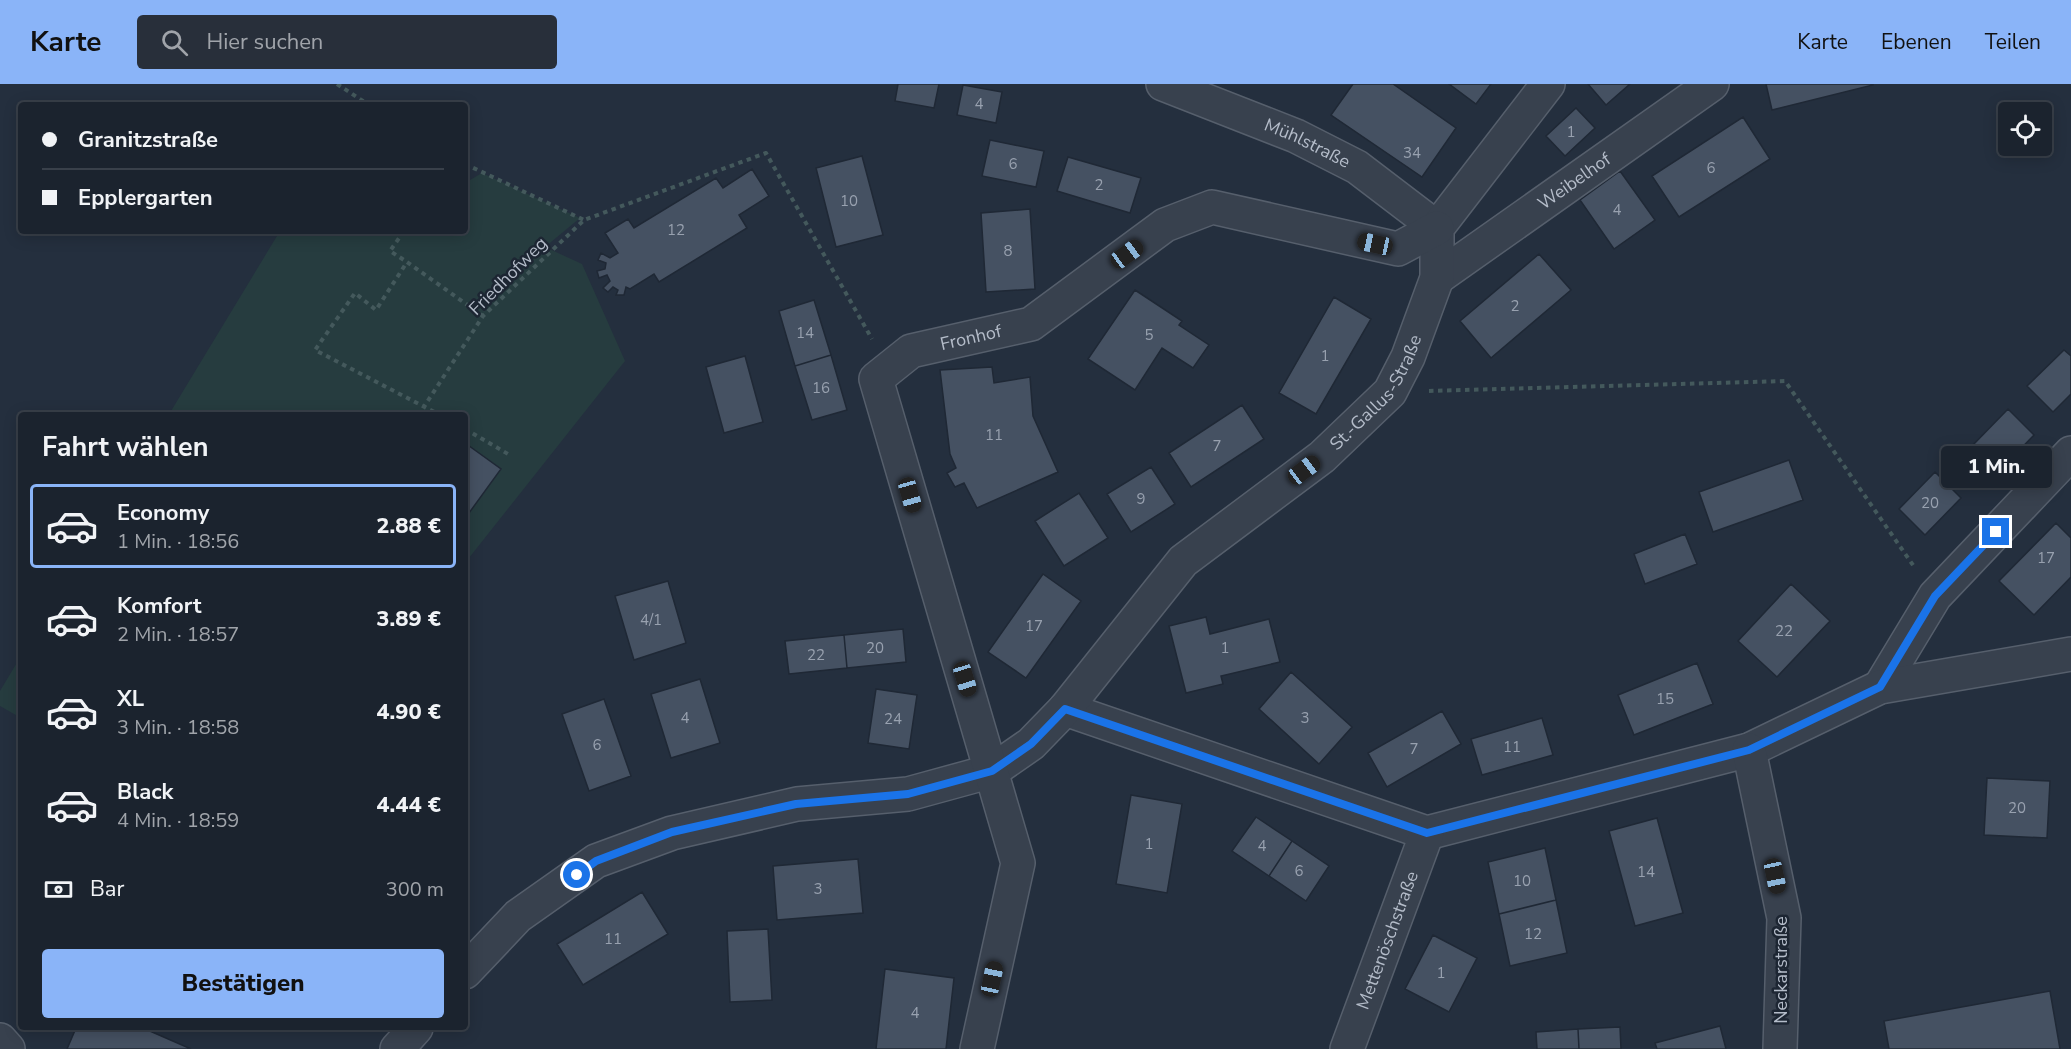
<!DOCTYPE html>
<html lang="de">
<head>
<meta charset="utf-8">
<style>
	:root { --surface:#1b232e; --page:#282f3a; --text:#f1f3f6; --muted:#a0a4aa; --line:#39404a; --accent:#8ab4f8 }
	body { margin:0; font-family:"Nunito Sans",sans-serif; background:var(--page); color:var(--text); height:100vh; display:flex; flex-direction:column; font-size:22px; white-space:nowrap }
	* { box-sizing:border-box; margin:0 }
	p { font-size:20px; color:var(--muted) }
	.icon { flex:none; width:33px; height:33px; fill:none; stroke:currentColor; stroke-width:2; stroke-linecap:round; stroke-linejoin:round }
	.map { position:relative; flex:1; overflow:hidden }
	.panel { position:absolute; left:18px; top:328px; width:450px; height:618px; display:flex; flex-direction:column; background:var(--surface); border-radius:6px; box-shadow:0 3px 15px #0003,0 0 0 2px var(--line) }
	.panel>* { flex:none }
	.top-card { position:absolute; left:18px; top:18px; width:450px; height:132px; border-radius:6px; box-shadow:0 3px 15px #0003,0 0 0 2px var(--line); display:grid; align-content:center; height:132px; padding:0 24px; background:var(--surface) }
	.fabs { position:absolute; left:1998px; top:18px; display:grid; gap:12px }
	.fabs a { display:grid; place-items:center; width:54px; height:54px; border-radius:6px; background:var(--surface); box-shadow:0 3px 15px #0003,0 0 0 2px var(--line); font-size:30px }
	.end { position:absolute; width:27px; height:27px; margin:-14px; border:8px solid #1a73e8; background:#fff; box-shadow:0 0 0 3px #fff }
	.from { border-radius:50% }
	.bubble { position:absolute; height:42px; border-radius:6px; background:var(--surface); box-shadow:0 3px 15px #0003,0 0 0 2px var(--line); font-size:20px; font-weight:800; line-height:42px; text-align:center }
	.car { position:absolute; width:18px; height:36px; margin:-18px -9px; border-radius:8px; box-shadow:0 0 4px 2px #0007; background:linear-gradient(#222 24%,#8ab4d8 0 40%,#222 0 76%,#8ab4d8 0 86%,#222 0) }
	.top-card b { display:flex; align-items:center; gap:21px; height:57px; font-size:22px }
	.top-card b+b { border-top:2px solid var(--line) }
	.top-card i { width:15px; height:15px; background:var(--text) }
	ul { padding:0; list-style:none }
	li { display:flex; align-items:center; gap:18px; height:84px; margin:0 12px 9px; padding:0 12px; border:3px solid transparent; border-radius:6px }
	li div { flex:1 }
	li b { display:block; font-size:22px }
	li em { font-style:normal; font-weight:800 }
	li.current { border-color:var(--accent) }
	li>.icon { width:54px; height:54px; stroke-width:1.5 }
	h2 { padding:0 24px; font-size:27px; line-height:72px }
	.pay { display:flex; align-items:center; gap:15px; height:66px; padding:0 24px; font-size:22px }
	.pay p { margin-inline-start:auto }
	.action { display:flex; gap:12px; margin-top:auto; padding:12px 24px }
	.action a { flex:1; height:69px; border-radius:6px; background:var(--accent); color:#111; font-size:24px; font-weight:800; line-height:69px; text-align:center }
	header { display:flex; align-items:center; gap:36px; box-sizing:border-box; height:84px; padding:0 30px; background:var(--accent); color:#111 }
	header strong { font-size:28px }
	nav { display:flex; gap:33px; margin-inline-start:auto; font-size:21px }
	.search { width:420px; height:54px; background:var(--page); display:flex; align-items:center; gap:15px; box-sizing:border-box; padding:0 21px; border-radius:6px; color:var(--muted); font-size:22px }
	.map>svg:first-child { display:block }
</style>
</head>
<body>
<header>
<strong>Karte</strong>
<div class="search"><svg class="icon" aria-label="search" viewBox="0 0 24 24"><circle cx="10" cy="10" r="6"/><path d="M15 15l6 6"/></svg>Hier suchen</div>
<nav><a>Karte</a><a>Ebenen</a><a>Teilen</a></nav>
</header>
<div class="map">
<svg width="2071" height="965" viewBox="0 0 2071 965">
	<rect width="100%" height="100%" fill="#242f3e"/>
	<path fill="#263c3f" d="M482,89L580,134L545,163L582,180L625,277L465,479V332H168L280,147H465V99Z
		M21,572V634L0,622V607Z"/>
	<path fill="#455162" stroke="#1f2835" stroke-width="1.5" d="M898,0H939L934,24L895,17Z
		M1353,0H1393L1456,44L1422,93L1331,31Z
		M1449,0H1491L1476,20Z
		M1588,0H1630L1606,21Z
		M1766,0H1873V1L1772,26Z
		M963,1L1002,8L996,39L957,31Z
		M1576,24L1595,44L1565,72L1546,52Z
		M1743,33L1770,75L1679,133L1652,92Z
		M990,56L1044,67L1036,103L982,92Z
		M862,72L883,151L836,163L816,84Z
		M1068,73L1141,94L1130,129L1057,107Z
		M752,85L769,112L739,131L747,144L659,198L654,190L630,205L626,203L624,211H616L618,206L613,203L608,208L603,204L610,197L607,191L599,194L597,187L605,185L606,179L598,176L601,169L610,174L618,169L605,149L628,135L634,144L716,94L723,104Z
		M1620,87L1655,136L1614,165L1580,116Z
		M1030,125L1035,205L986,208L981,129Z
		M1539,170L1571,206L1491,274L1460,237Z
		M1135,206L1182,237L1179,241L1209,261L1193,284L1162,264L1135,306L1088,275Z
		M1334,213L1371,235L1316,330L1279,309Z
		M814,216L831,271L795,282L779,227Z
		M2064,266L2071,272V310L2053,328L2027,302Z
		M831,271L847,326L812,336L795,282Z
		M745,272L763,338L724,349L706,283Z
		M992,283L994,299L1030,293L1033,332L1058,388L977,424L964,399L955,403L947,389L956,384L950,370L940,286Z
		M1242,321L1264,355L1191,403L1169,369Z
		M2008,325L2034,351L1998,388L1972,362Z
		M465,359L501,385L469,429L465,426Z
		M1789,376L1803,416L1713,448L1699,408Z
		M1151,383L1175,420L1131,448L1107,410Z
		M1935,388L1961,414L1925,451L1899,425Z
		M1079,409L1108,454L1064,482L1035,437Z
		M2056,439L2071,454V493L2034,531L1999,497Z
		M1685,450L1697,480L1645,500L1634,470Z
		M1043,490L1081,517L1026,594L988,568Z
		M668,497L686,559L634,576L615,512Z
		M1791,500L1830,537L1777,593L1738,557Z
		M1206,533L1210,550L1269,535L1280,578L1221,592L1223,600L1186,609L1169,542Z
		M903,545L906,578L847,584L844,551Z
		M844,551L847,584L789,590L785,557Z
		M1697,579L1713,620L1634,651L1618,611Z
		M1291,588L1352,643L1319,680L1259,625Z
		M700,595L720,659L671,674L651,610Z
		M876,605L917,611L909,665L868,659Z
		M604,615L631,692L589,707L562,630Z
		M1442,627L1461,660L1387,703L1368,669Z
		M1542,634L1553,671L1482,691L1471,655Z
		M1987,694L2050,697L2047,754L1984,751Z
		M1131,711L1182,720L1167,809L1116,800Z
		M1256,733L1292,757L1269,792L1232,767Z
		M1657,734L1683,829L1635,842L1609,747Z
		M1292,757L1329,782L1306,817L1269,792Z
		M1545,764L1556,816L1499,830L1488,778Z
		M858,775L863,829L777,836L773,782Z
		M642,808L668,850L583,901L557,860Z
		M1556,816L1567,869L1510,882L1499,830Z
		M768,845L772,916L730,918L727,847Z
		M1433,851L1477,874L1449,928L1405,905Z
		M885,885L954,894L946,965H876Z
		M2050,907L2060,965H1889L1884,937Z
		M1720,942L1726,965H1657L1655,959Z
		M1620,943L1621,965H1579L1578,945Z
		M76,944H143L191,965H67Z
		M1578,945L1579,965H1537L1536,948Z"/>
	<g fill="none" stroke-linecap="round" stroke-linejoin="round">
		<defs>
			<g id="minor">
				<path id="s1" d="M1163,0L1296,52L1357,83L1437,144"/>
				<path id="s2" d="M1437,194L1712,0"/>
				<path d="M1880,603L1935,512L2071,369"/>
				<path d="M1065,625L1427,749L1749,666L1880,603L2071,570"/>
				<path d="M1749,666L1784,834L1780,965"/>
				<path id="s3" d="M465,888L518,832L596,777L672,749L797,720L908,710L992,687L1031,660L1065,625L1183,477L1322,373L1390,308L1408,273L1437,194V144L1548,0"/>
				<path d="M0,956L8,965"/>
				<path d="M397,965L416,944"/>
				<path id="s4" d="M977,965L1018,779L876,295L911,267L1031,240L1165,141L1212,123L1398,165L1437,144"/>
				<path id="s5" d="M1347,965L1427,749"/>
			</g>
		</defs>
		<use href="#minor" stroke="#565f6c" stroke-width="36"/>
		<path stroke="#44595c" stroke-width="4" stroke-dasharray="4.5 4.5" stroke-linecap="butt" d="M337,0L369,21
			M465,80L584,136
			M404,147L390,167L407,178
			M1429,307L1785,297L1915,484
			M418,332L483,232L584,136L766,69L872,255
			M442,332L315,266L355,209L376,226L407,178L483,232
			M465,345L508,370"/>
		<use href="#minor" stroke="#38414e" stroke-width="33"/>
	</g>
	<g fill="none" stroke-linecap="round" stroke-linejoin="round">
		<path stroke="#1a73e8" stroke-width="8" d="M577,791L596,777L672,748L796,720L908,710L992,687L1031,660L1065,625L1427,749L1749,666L1880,603L1935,512L1996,448"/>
	</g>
	<g text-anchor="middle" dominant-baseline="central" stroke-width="5" stroke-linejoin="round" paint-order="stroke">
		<g font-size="15" fill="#98a1af">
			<text x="979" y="20">4</text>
			<text x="1571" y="48">1</text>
			<text x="1412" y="69">34</text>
			<text x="1013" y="80">6</text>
			<text x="1711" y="84">6</text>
			<text x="1099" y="101">2</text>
			<text x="849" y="117">10</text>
			<text x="1617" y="126">4</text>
			<text x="676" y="146">12</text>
			<text x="1008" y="167">8</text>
			<text x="1515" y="222">2</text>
			<text x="805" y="249">14</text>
			<text x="1149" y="251">5</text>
			<text x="1325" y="272">1</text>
			<text x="821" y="304">16</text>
			<text x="994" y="351">11</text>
			<text x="1217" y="362">7</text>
			<text x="1141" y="415">9</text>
			<text x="1930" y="419">20</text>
			<text x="2046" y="474">17</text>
			<text x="651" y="536">4/1</text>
			<text x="1034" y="542">17</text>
			<text x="1784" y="547">22</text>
			<text x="875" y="564">20</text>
			<text x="1225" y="564">1</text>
			<text x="816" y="571">22</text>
			<text x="1665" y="615">15</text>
			<text x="685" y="634">4</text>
			<text x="1305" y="634">3</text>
			<text x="893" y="635">24</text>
			<text x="597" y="661">6</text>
			<text x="1512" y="663">11</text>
			<text x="1414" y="665">7</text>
			<text x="2017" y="724">20</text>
			<text x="1149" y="760">1</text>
			<text x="1262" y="762">4</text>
			<text x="1299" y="787">6</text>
			<text x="1646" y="788">14</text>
			<text x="1522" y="797">10</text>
			<text x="818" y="805">3</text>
			<text x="1533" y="850">12</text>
			<text x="613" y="855">11</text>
			<text x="1441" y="889">1</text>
			<text x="915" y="929">4</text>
		</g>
		<g font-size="18" fill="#b4bcc9" stroke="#1d2633">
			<text stroke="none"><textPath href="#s1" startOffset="156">Mühlstraße</textPath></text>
			<text stroke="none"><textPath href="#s2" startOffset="168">Weibelhof</textPath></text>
			<text transform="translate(508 192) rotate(-45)">Friedhofweg</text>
			<text stroke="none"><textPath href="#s4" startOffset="801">Fronhof</textPath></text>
			<text stroke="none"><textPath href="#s3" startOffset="1125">St.-Gallus-Straße</textPath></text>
			<text stroke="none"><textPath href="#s5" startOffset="116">Mettenöschstraße</textPath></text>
			<text transform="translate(1781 886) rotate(-90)">Neckarstraße</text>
		</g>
	</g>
</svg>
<div class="fabs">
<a><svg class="icon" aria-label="locate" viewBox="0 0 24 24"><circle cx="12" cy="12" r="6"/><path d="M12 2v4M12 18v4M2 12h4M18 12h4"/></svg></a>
</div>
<i class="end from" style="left:577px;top:791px"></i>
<i class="end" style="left:1996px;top:448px"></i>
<div class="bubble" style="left:1941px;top:362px;width:111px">1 Min.</div>
<i class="car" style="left:1375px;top:160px;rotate:282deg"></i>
<i class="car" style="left:1127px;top:170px;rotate:54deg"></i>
<i class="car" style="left:1304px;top:386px;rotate:53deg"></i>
<i class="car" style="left:910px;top:411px;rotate:164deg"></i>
<i class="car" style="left:965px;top:595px;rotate:163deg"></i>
<i class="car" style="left:1775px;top:792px;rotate:168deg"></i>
<i class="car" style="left:992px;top:895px;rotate:12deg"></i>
<div class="top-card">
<b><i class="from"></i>Granitzstraße</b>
<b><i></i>Epplergarten</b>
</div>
<section class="panel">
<h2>Fahrt wählen</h2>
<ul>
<li class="current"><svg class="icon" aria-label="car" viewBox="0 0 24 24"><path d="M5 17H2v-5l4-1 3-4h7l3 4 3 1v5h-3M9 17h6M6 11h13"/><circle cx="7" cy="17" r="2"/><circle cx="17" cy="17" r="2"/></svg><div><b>Economy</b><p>1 Min. · 18:56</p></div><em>2.88 €</em></li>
<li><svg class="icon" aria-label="car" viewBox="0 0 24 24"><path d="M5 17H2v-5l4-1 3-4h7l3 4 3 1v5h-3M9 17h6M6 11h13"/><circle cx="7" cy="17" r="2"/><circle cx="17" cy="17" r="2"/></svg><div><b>Komfort</b><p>2 Min. · 18:57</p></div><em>3.89 €</em></li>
<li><svg class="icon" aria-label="car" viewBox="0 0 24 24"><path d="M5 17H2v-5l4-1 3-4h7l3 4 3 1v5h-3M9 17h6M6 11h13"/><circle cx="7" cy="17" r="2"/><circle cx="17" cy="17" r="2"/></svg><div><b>XL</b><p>3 Min. · 18:58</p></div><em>4.90 €</em></li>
<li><svg class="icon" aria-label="car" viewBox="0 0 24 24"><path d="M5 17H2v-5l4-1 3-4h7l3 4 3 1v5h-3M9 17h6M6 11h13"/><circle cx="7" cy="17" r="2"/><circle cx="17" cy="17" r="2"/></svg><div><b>Black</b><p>4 Min. · 18:59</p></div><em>4.44 €</em></li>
</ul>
<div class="pay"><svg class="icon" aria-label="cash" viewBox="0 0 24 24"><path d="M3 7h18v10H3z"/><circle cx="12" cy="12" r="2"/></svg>Bar<p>300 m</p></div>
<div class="action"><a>Bestätigen</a></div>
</section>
</div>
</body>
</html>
